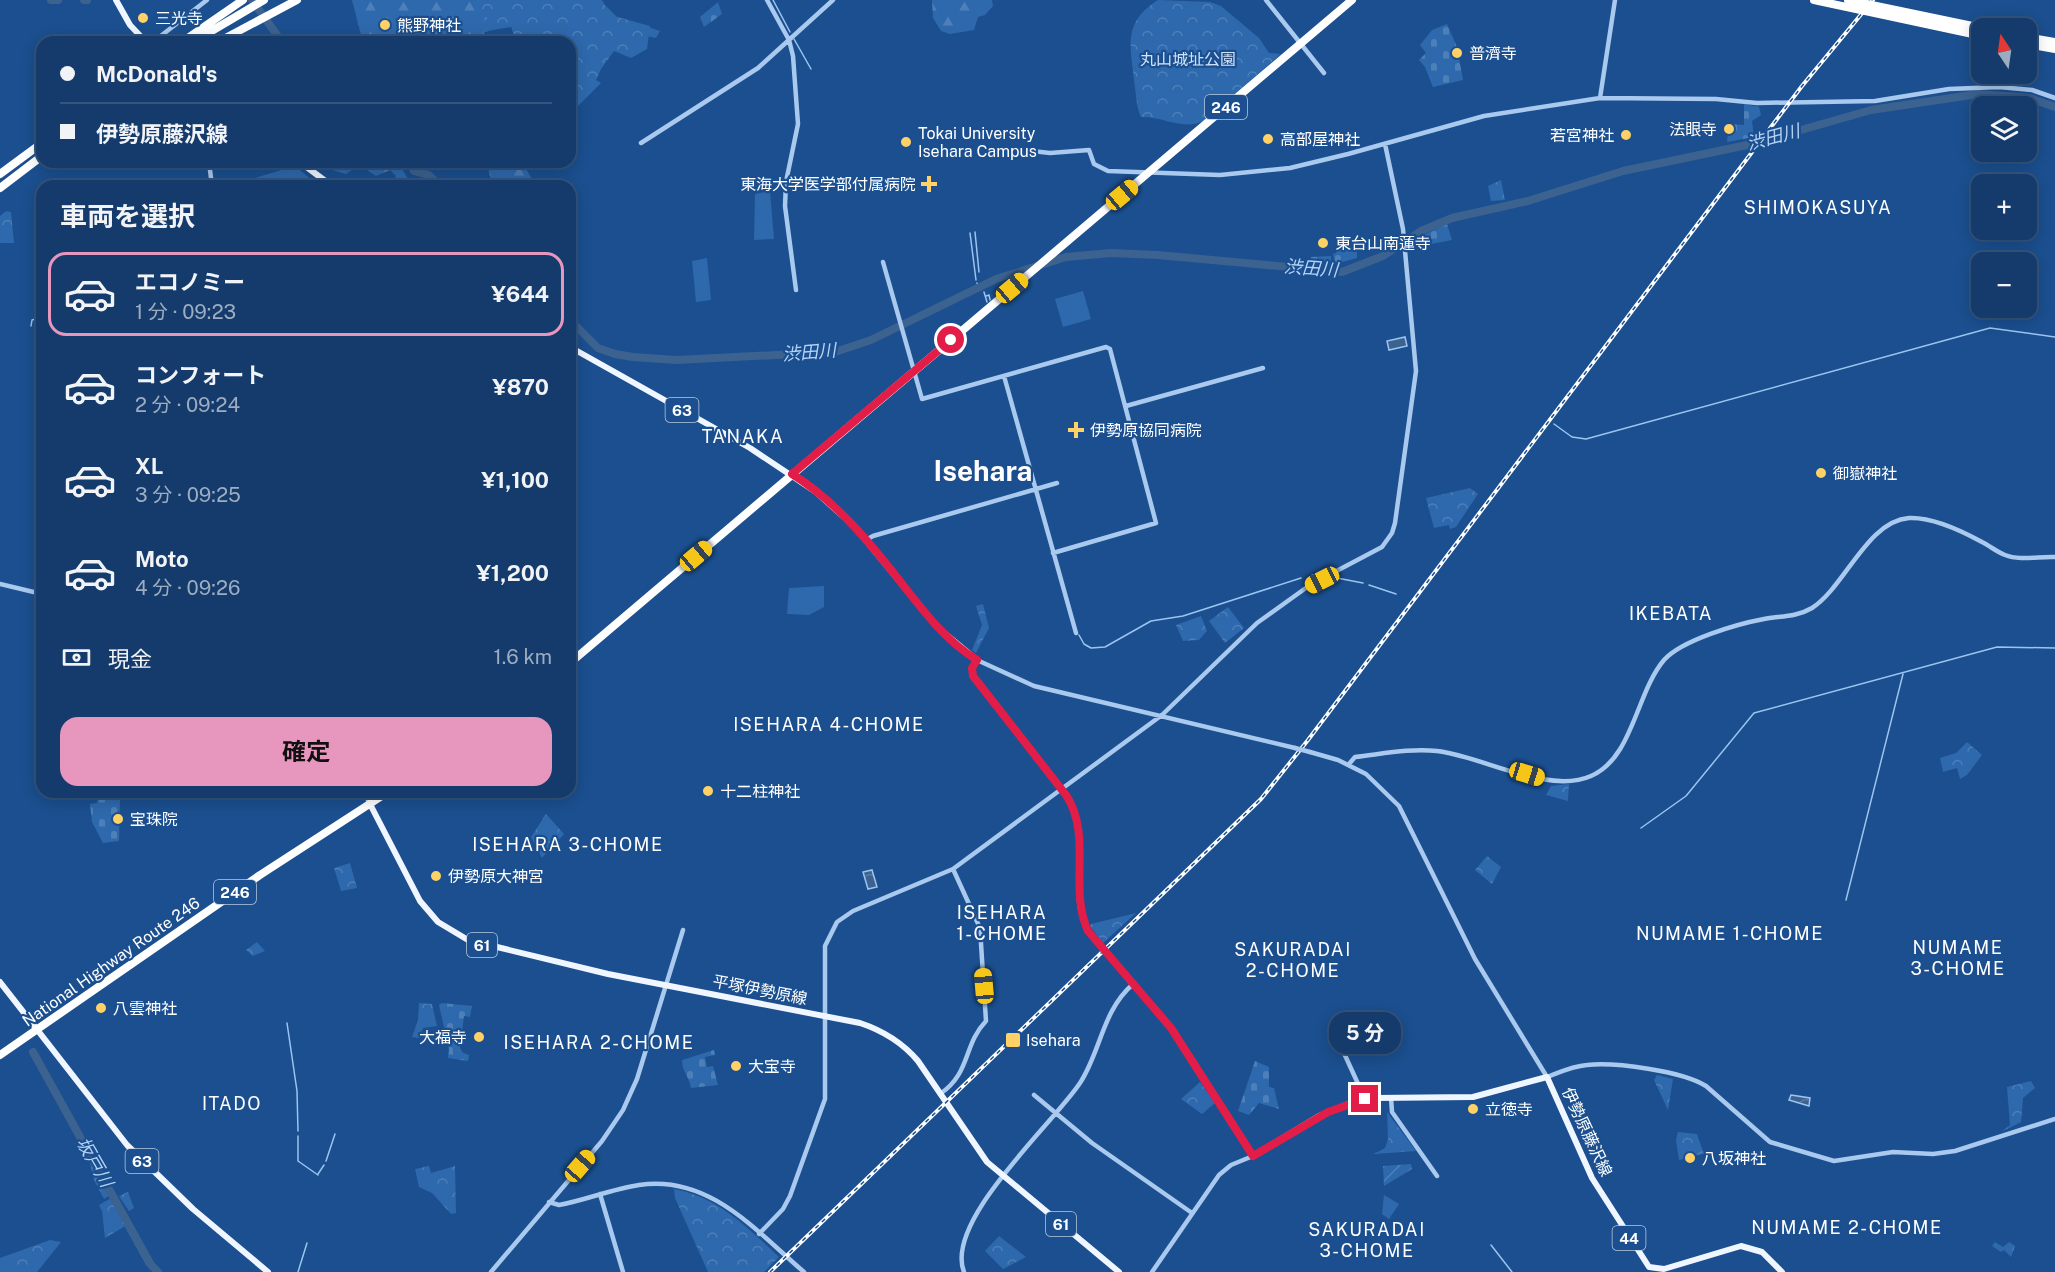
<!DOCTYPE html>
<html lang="ja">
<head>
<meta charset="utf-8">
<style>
	:root { --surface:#143b6b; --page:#214673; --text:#f1f3f6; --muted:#9dadc1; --line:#33557e; --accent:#e797bd }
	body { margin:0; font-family:"Public Sans","Noto Sans JP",sans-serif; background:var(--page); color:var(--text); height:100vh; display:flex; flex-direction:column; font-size:22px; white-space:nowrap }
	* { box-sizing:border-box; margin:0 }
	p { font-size:20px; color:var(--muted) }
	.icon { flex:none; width:33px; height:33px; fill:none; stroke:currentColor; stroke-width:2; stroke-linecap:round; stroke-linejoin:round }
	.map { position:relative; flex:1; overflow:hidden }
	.panel { position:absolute; left:36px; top:180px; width:540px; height:618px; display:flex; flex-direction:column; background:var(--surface); border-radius:18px; box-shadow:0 3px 15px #0003,0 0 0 2px var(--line) }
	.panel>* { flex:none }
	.banner { position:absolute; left:36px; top:36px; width:540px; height:132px; border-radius:18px; box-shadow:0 3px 15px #0003,0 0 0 2px var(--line); display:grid; align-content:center; height:132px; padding:0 24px; background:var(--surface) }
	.needle { width:39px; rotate:347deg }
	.fabs { position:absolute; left:1971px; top:18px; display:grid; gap:12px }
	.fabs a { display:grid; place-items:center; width:66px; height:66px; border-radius:12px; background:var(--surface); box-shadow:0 3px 15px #0003,0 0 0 2px var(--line); font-size:30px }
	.end { position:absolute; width:27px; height:27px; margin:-14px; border:8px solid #e11d48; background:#fff; box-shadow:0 0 0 3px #fff }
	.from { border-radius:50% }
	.bubble { position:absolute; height:42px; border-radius:18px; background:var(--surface); box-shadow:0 3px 15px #0003,0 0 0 2px var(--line); font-size:20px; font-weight:700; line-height:42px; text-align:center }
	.car { position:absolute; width:18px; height:36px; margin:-18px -9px; border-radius:8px; box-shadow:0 0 4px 2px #0007; background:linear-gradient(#f5c518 24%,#345 0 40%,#f5c518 0 76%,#345 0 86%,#f5c518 0) }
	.banner b { display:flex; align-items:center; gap:21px; height:57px; font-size:22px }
	.banner b+b { border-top:2px solid var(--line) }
	.banner i { width:15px; height:15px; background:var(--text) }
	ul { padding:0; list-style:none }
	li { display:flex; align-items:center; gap:18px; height:84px; margin:0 12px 9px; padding:0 12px; border:3px solid transparent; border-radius:18px }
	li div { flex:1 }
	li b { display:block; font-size:22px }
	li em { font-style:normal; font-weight:700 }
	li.selected { border-color:var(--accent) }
	li>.icon { width:54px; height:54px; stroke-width:1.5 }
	h2 { padding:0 24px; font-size:27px; line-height:72px }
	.pay { display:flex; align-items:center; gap:15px; height:66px; padding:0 24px; font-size:22px }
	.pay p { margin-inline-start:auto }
	.button { display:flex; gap:12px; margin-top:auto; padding:12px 24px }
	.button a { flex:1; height:69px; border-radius:18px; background:var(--accent); color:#111; font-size:24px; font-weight:700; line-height:69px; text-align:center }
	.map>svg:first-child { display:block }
</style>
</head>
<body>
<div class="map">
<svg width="2055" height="1272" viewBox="0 0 2055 1272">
	<defs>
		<pattern id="forest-firs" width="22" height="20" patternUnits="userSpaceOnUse" patternTransform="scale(1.5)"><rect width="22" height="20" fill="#2e69ad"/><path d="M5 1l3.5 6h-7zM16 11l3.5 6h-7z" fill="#4d80b9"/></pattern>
		<pattern id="cemetery-stones" width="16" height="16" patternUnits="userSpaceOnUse" patternTransform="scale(1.5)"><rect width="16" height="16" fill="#2e69ad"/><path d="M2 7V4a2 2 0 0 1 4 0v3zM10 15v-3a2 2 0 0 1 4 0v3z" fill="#4d80b9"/></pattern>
		<pattern id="park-crowns" width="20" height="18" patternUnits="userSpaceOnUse" patternTransform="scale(1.5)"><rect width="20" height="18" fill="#2e69ad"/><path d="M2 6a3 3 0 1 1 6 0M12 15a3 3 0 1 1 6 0" fill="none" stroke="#4d80b9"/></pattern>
		<pattern id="garden-furrows" width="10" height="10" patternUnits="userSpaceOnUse" patternTransform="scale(1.5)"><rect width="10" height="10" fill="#2e69ad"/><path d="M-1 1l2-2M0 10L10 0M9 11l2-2" fill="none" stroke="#4d80b9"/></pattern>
		<pattern id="water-waves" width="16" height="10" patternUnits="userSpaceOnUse" patternTransform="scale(1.5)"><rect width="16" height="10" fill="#3c6290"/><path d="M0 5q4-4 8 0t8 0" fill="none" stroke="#597aa1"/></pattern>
	</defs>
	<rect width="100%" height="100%" fill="#1b4f8f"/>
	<path fill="#2e69ad" d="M295,166L319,186H246L245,181Z
		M770,191L774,239L754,240L755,194Z
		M707,258L711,300L696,302L692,261Z
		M1083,291L1091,319L1063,327L1055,299Z
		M824,586V607L809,615L787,614L789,588Z"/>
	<path fill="url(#forest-firs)" d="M352,0H600L617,17L660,31L656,38L588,24L534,42H515L512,27L484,31L485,42H418L414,31L406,28C390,40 383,44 362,39Z
		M932,0H992L993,6L985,15L978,17L974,30L950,34L941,31L933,18Z
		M319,162H398L412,186H388L396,176L390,170L376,176L359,165L346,174L329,169Z
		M487,162H522L536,186H492Z"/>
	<path fill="url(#cemetery-stones)" d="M718,2L722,14L704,27L700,17Z
		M1447,24L1457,47L1463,80L1433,87L1425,67L1419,60L1426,53L1420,45L1432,30Z
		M1744,104L1759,107L1761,115L1752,121L1754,137L1727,142L1729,124L1744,125Z
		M1447,224L1452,240L1421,246L1419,237Z
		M1357,248V258L1335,264L1333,254L1336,253V250Z
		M1331,256V264L1311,263V257Z
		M97,792H116L115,799L120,800L119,841L103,843L92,822L90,804L97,803Z
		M442,1003L472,1006L470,1017L464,1016L460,1048L463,1053L469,1055L468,1061L448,1058L449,1049L439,1005Z
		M714,1050L715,1055L705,1057L707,1067L713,1066L718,1085L691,1088C689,1076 682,1072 682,1060Z
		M1255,1061L1269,1067V1087L1274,1088L1279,1109L1259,1103L1249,1115L1238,1111Z"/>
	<path fill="url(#park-crowns)" d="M466,0H602L610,15L650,26L647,49L631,58L614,51L601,69L596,80L601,83L570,114V42H516L511,26L484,32L485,42H478C474,28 477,25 488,18L489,13Z
		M1158,0L1210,2L1221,6L1259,38L1269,53L1281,54L1203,121C1184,131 1162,116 1141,117C1136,107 1136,92 1134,80C1130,45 1123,22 1158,0Z
		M1501,180L1505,200L1491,201L1488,186Z
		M6,211L11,212L14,243H0V216Z
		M1470,488L1478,494L1456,527L1450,529L1449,525L1434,528L1426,498Z
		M983,604L989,628L976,653L972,650L982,625L976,606Z
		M1228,607L1244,628L1225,643L1209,621Z
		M1201,616L1207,631L1199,640L1183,641L1176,625Z
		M1967,742L1982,755L1967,775L1960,779L1957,768L1943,772L1940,758L1956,753Z
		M1569,784L1568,801L1546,795L1551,786Z
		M546,814L564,834L542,858L531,837Z
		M1487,856L1501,867L1492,884L1475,870Z
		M350,863L357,888L341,891L334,868Z
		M1136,913L1103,943L1090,926L1091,924Z
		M257,942L265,951L253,956L246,950Z
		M419,1003L432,1004L437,1026L423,1028L419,1038L412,1037L418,1020Z
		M1657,1075L1673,1079L1668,1110L1654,1080Z
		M2031,1081L2035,1088L2023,1098L2021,1122L2001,1132L2010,1125L2007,1087Z
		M1200,1082L1215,1103L1202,1114L1181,1099Z
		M1387,1112L1416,1151L1374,1154L1385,1148L1388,1139Z
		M1678,1132L1697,1134L1704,1154L1692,1156L1691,1153L1686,1155L1687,1158L1679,1160L1676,1140Z
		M429,1166L431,1173L455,1166L456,1213L451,1214L432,1193L419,1187L415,1169Z
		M674,1189C718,1197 748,1228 779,1257L764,1272H708L675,1198Z
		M128,1192L134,1208L129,1211L119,1196Z
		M1384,1195L1399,1204L1389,1219L1382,1214Z
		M113,1197L127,1225L105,1238L102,1211L99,1205Z
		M999,1236L1026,1257L1003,1269L985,1251Z
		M50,1240L61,1242L37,1272H0V1258Z
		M1995,1242L2003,1247L2009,1242L2015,1246L2011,1257L2004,1250L2001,1252L1992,1246Z"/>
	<path fill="url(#garden-furrows)" d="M88,1155L111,1194L104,1199L94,1180Z
		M1411,1164L1412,1169L1384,1186L1383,1166Z
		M128,1225L150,1266L157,1272L146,1265L125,1227Z"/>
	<path fill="url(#water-waves)" stroke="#9cc4f0" stroke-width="1.5" d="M1984,17L2014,22L2013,25L2020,28H1982Z
		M1405,337L1407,346L1389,350L1387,341Z
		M872,870L877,887L868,889L863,872Z
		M1791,1095L1810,1098L1809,1106L1789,1100Z"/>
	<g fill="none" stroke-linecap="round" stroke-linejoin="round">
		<path stroke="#9cc4f0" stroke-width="1.5" d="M773,0L790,32
			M794,39L811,69
			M975,232L979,272
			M970,233L976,280
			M977,283L978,286
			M984,292L987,302
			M986,296L989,295L990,300
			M31,326L32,320L42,317
			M1554,424L1572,437L1586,439L1990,328L2055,337
			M1312,575H1319
			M1337,578L1363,583
			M1369,585L1396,594
			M1079,635L1084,644L1091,648L1105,647L1151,621L1183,616L1301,578
			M1641,828L1686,796L1754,713L1997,647L2055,648
			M1846,900L1903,674
			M287,1023L297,1091L298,1131
			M298,1136V1161L318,1175
			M326,1161L335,1134
			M318,1174L324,1165
			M1491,1245L1512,1272
			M298,1272L307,1243"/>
		<path stroke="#3c6290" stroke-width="8" d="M51,0H58
			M84,0H87
			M252,0L282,42
			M410,162L414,171L429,175L440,186
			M570,320L598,348L615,354L633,357L676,360L835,352L871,340L996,279L1066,257L1111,253L1158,255L1342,272L1383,256L1421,231L1452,218L1528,201L1623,171L1752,144L1871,110L1978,94L2029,98L2055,107
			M33,1052L151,1265L158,1272"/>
		<path stroke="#a9c9ee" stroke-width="4.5" d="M767,0L789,40L793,56L798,124L786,182L785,206L796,290
			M1266,0L1324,73
			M153,42L207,0
			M1600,98L1615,0
			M641,143L758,68L833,0
			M1013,149L1050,153L1089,150L1094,164L1108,171L1220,175L1290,168L1348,154L1484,116L1600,98L1716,99L1757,103L1875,101L1949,89L1999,87L2032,90L2055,98
			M209,162L212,186
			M883,262L922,399L1106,347L1110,349L1156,523L1053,553
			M1004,376L1076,633
			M1126,406L1263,368
			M866,540L873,536L1057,483
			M0,584L42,594
			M977,660L1034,686L1295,748
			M1310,752L1338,760L1366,774L1399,806L1475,959L1547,1077C1560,1072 1573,1066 1587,1065C1615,1062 1682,1071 1706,1086L1770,1142L1834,1161L1893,1152L1933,1154L1955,1151L2055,1119
			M1349,764L1355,757C1382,754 1410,748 1437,751C1482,756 1548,795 1591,776C1633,758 1636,693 1664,660C1682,640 1737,624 1764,619C1780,616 1797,617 1812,608C1845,587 1867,521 1909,518C1932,517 1962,531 1982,542C1990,546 1997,552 2005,555C2020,561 2040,556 2055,557
			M364,792L370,804
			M1338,1040L1365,1099
			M940,1094C971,1073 963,1045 986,1021L980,928L953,869
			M1034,1095L1092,1143L1192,1213
			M1391,1098L1392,1112L1437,1176
			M600,1194L623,1272
			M549,1202L559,1205C586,1200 612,1189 639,1185C709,1174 756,1231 804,1272
			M759,1234L783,1209L790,1196L825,1099V946L837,922L853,911L953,869L1162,715L1257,623L1310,585L1382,547L1392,533L1395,523L1416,371L1403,229L1385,144
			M491,1272L602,1141L623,1110L637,1079L683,930
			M964,1272C944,1221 1052,1125 1080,1083C1101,1051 1102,1011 1133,984
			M1152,1272L1219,1175L1231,1165L1253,1156"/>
		<path stroke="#f0f6ff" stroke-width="6" d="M116,0L130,25L146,42
			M300,162L332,186
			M570,347L750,448L816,492L855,527L937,627L977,660L972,668L973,676L1066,795C1093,836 1067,889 1088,931L1171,1028L1253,1156L1319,1116L1353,1102L1375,1098L1473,1097L1547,1077L1592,1178L1649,1267L1664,1269L1741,1246L1762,1252L1782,1272
			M370,804L420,901L438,922L468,940L608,974L860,1023C884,1031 902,1042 918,1061L987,1162L1119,1272
			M0,982L127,1145L193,1209L268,1272"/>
		<path stroke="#fff" stroke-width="8" d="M2026,37L2055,42
			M182,42L243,0
			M193,42L264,0
			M218,42L297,0
			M2026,44L2055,49
			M0,174L42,143
			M0,188L42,156
			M570,663L1352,0
			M0,1055L260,875L388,792"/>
		<defs>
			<path id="rail" d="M770,1272L1261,799L1308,740L1802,86L1873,0"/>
		</defs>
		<use href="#rail" stroke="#fff" stroke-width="4"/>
		<use href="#rail" stroke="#1b4f8f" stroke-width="1.5" stroke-dasharray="4.5" stroke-linecap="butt"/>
		<path stroke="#a9c9ee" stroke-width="4.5" d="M1295,748L1310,752"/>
		<path stroke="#fff" stroke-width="8" d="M1814,0L1982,36
			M1848,0L1982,28"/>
	</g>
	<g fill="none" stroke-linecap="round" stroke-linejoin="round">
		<path stroke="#e11d48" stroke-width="8" d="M951,340L792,474C837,502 871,544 903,585C925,613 946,641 977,660L972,668L973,676L1066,795C1093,836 1068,888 1088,931L1171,1028L1253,1156L1328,1112L1365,1099"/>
	</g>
	<g fill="#ffd166" stroke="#1b4f8f" stroke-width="2">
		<circle cx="143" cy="18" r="6"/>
		<circle cx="385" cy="25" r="6"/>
		<circle cx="1457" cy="53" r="6"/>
		<circle cx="1729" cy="129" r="6"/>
		<circle cx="1626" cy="135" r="6"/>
		<circle cx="1268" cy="139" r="6"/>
		<circle cx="906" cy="142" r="6"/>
		<path d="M926 175h6v6h6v6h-6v6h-6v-6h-6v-6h6z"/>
		<circle cx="1323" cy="243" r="6"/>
		<path d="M1073 421h6v6h6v6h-6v6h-6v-6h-6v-6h6z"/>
		<circle cx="1821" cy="473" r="6"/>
		<circle cx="708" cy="791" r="6"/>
		<circle cx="118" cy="819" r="6"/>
		<circle cx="436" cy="876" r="6"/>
		<circle cx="101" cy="1008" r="6"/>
		<circle cx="479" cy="1037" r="6"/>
		<rect x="1005" y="1032" width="16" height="16" rx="3"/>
		<circle cx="736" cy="1066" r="6"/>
		<circle cx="1473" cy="1109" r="6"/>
		<circle cx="1690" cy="1158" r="6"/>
	</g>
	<g text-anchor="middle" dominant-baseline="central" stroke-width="4.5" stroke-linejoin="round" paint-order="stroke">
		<g fill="#1b4f8f" stroke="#bbcadd" stroke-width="1.5">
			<rect x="1205" y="95" width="42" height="24" rx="4.5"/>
			<rect x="665.5" y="398" width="33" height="24" rx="4.5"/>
			<rect x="214" y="880" width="42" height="24" rx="4.5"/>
			<rect x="467" y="933" width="30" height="24" rx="4.5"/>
			<rect x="125.5" y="1149" width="33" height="24" rx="4.5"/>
			<rect x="1046" y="1212" width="30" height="24" rx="4.5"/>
			<rect x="1612.5" y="1226" width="33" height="24" rx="4.5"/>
		</g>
		<g font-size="15" font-weight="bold" fill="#fff">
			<text x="1226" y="107">246</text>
			<text x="682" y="410">63</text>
			<text x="235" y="892">246</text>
			<text x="482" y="945">61</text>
			<text x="142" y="1161">63</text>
			<text x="1061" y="1224">61</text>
			<text x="1629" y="1238">44</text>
		</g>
		<g font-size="16" fill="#fff" stroke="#1b4f8f" text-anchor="start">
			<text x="155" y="18">三光寺</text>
			<text x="397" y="25">熊野神社</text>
			<text x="1469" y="53">普濟寺</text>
			<text x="1717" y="129" text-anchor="end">法眼寺</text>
			<text x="918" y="133">Tokai University<tspan x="918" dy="18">Isehara Campus</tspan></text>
			<text x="1614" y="135" text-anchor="end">若宮神社</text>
			<text x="1280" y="139">高部屋神社</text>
			<text x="916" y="184" text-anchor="end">東海大学医学部付属病院</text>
			<text x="1335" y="243">東台山南蓮寺</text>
			<text x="1090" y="430">伊勢原協同病院</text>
			<text x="1833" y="473">御嶽神社</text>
			<text x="720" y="791">十二柱神社</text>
			<text x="130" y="819">宝珠院</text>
			<text x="448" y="876">伊勢原大神宮</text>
			<text x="113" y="1008">八雲神社</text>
			<text x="467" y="1037" text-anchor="end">大福寺</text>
			<text x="1026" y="1040">Isehara</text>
			<text x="748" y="1066">大宝寺</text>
			<text x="1485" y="1109">立徳寺</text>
			<text x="1702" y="1158">八坂神社</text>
		</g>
		<g font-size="16" fill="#cfe3fa" stroke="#1b4f8f">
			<text x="1188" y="59">丸山城址公園</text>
		</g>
		<g font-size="16" fill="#fff" stroke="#1b4f8f">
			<text transform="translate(111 962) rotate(-35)">National Highway Route 246</text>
			<text transform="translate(760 990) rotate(11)">平塚伊勢原線</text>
			<text transform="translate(1587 1132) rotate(65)">伊勢原藤沢線</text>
		</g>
		<g font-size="18" font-style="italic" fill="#b5d3f5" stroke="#1b4f8f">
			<text transform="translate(1773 137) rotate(-15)">渋田川</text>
			<text transform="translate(1311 268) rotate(4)">渋田川</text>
			<text transform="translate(809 352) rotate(-5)">渋田川</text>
			<text transform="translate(95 1162) rotate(60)">坂戸川</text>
		</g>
		<g font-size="18" letter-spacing="1.5" fill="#fff" stroke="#1b4f8f">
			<text x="1818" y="207">SHIMOKASUYA</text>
			<text x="743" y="436">TANAKA</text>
			<text x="1671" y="613">IKEBATA</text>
			<text x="829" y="724">ISEHARA 4-CHOME</text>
			<text x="568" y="844">ISEHARA 3-CHOME</text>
			<text x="1002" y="912">ISEHARA<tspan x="1002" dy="21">1-CHOME</tspan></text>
			<text x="1730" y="933">NUMAME 1-CHOME</text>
			<text x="1958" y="947">NUMAME<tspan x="1958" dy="21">3-CHOME</tspan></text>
			<text x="1293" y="949">SAKURADAI<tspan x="1293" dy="21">2-CHOME</tspan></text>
			<text x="599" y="1042">ISEHARA 2-CHOME</text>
			<text x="232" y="1103">ITADO</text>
			<text x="1847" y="1227">NUMAME 2-CHOME</text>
			<text x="1367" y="1229">SAKURADAI<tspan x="1367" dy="21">3-CHOME</tspan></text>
		</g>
		<g font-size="28" font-weight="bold" fill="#fff" stroke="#1b4f8f">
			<text x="983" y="470">Isehara</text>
		</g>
	</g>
</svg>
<div class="fabs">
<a><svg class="needle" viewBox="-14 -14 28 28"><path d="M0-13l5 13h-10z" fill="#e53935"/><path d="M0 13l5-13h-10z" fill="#9dadc1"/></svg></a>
<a><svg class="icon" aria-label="layers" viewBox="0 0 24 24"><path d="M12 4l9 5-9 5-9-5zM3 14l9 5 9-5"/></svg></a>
<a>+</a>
<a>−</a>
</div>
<i class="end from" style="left:951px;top:340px"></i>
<i class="end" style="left:1365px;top:1099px"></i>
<div class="bubble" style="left:1329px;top:1012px;width:72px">5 分</div>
<i class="car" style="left:1122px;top:195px;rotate:50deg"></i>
<i class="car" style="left:1012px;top:288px;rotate:50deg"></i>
<i class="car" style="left:696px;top:556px;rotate:50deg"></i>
<i class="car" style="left:1322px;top:580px;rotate:243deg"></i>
<i class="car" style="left:1527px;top:774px;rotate:107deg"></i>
<i class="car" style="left:984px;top:986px;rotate:355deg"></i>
<i class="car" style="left:580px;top:1166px;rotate:41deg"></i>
<div class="banner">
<b><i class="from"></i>McDonald's</b>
<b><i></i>伊勢原藤沢線</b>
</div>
<section class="panel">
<h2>車両を選択</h2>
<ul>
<li class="selected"><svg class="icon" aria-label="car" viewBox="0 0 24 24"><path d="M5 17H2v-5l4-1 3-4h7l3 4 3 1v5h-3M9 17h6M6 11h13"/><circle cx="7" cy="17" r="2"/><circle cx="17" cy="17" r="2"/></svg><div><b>エコノミー</b><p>1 分 · 09:23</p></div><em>¥644</em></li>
<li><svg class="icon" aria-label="car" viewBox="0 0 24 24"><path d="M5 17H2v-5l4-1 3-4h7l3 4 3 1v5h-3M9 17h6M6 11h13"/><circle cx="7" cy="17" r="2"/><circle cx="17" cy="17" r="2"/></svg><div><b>コンフォート</b><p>2 分 · 09:24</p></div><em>¥870</em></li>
<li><svg class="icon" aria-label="car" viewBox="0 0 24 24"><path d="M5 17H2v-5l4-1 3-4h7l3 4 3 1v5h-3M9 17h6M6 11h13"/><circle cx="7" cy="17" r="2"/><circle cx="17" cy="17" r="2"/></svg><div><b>XL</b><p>3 分 · 09:25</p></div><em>¥1,100</em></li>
<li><svg class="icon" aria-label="car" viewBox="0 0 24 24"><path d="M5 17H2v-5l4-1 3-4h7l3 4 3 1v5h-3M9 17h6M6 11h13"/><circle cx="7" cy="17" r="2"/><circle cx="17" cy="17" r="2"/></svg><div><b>Moto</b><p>4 分 · 09:26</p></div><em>¥1,200</em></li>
</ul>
<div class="pay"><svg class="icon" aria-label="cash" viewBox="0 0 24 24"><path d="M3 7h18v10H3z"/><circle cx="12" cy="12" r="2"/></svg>現金<p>1.6 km</p></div>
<div class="button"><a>確定</a></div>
</section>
</div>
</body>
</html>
